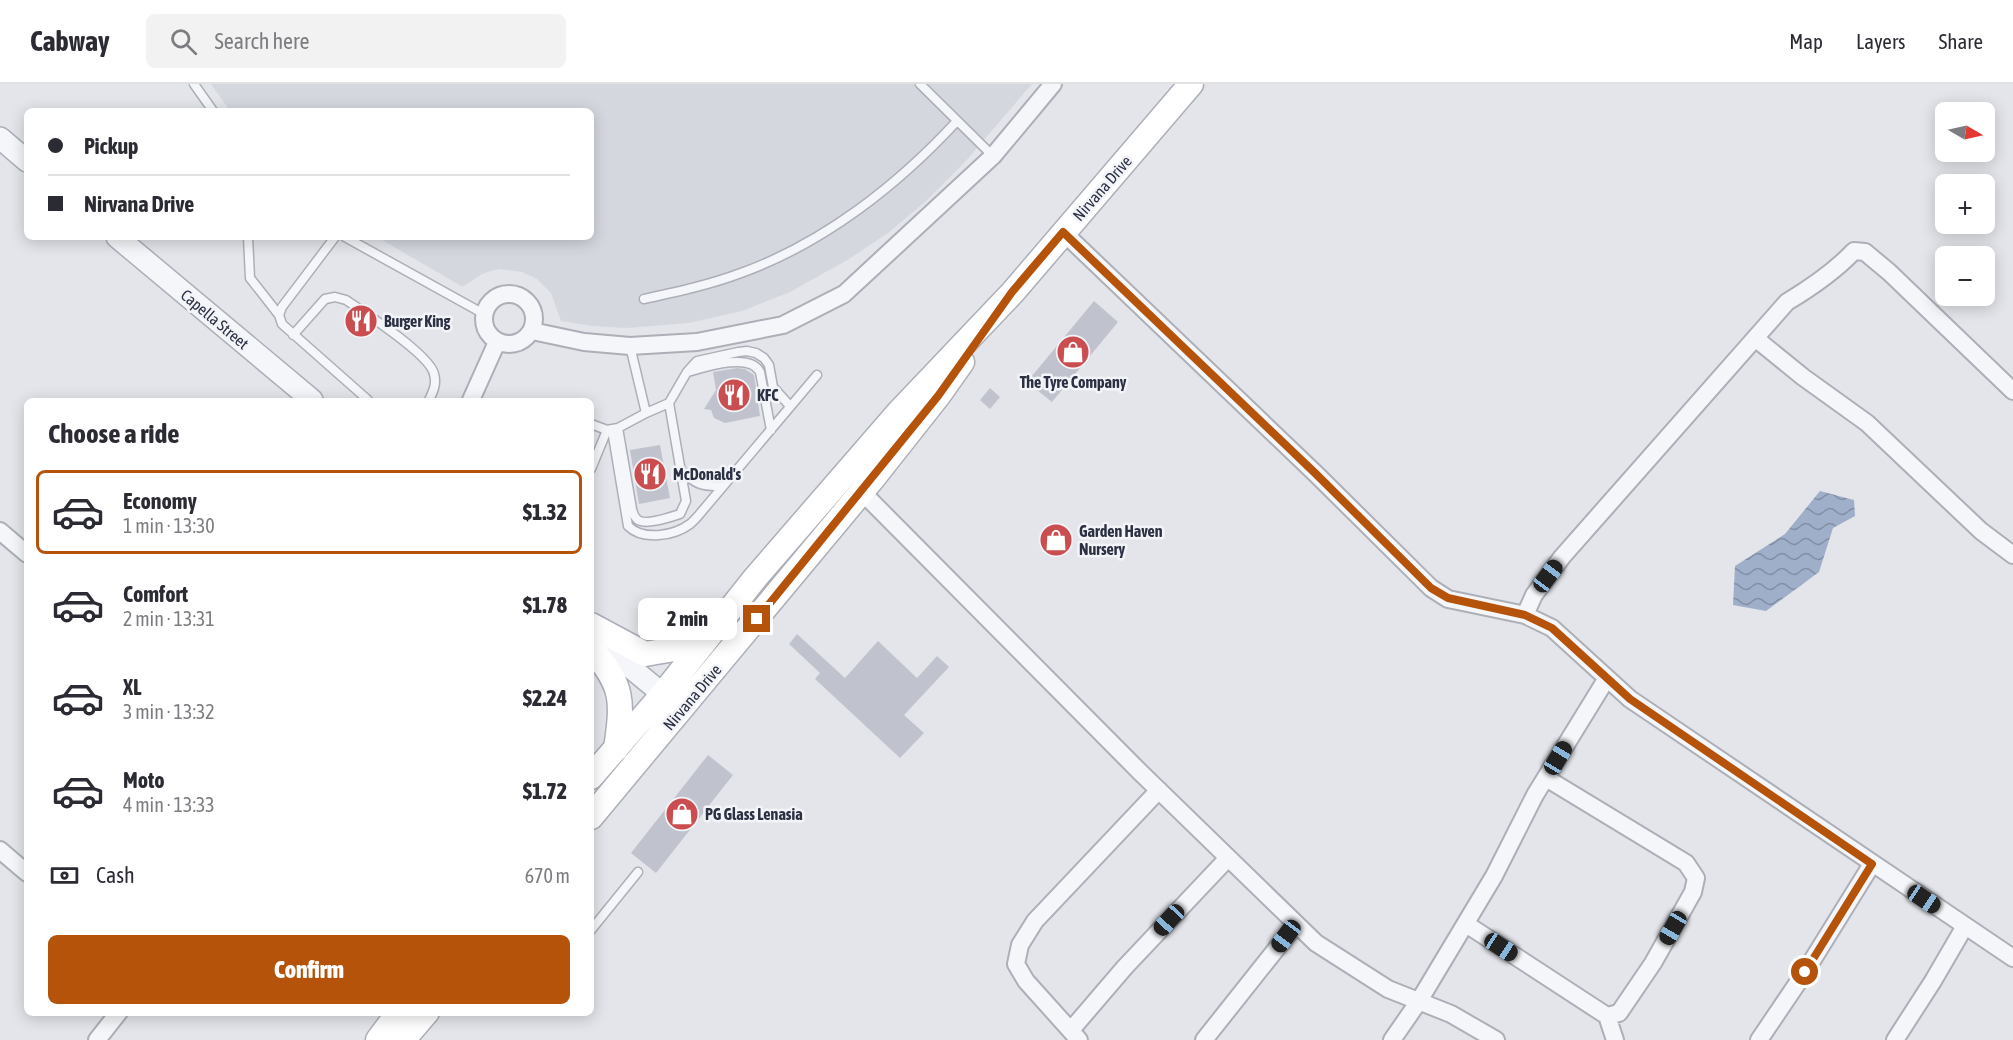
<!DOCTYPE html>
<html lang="en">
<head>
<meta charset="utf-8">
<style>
	:root { --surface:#fff; --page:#f2f2f3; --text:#2b2b33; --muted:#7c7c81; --line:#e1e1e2; --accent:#b45309 }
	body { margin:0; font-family:"Asap Condensed",sans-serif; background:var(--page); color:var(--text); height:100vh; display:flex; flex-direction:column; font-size:22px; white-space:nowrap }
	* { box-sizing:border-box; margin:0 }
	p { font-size:20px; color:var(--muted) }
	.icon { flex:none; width:33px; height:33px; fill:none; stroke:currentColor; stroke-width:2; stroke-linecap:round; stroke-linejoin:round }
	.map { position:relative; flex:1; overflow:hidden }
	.drawer { position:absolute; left:24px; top:314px; width:570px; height:618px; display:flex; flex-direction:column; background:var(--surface); border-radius:9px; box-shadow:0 3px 15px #0003 }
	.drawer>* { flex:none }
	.guide { position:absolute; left:24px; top:24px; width:570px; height:132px; border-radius:9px; box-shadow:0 3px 15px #0003; display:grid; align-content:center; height:132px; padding:0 24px; background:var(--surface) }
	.needle { width:39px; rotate:99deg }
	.buttons { position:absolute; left:1935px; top:18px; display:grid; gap:12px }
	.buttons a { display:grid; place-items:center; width:60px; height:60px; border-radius:9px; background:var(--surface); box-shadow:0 3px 15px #0003; font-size:30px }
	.end { position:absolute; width:27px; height:27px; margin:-14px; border:8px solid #b45309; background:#fff; box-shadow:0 0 0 3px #fff }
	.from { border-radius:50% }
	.bubble { position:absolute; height:42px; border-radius:9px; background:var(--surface); box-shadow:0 3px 15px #0003; font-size:20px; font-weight:800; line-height:42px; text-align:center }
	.car { position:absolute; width:18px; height:36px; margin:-18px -9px; border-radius:8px; box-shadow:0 0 4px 2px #0007; background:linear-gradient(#222 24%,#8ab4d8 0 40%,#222 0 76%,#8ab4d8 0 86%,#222 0) }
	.guide b { display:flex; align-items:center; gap:21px; height:57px; font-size:22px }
	.guide b+b { border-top:2px solid var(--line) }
	.guide i { width:15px; height:15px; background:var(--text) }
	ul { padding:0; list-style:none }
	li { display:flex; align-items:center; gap:18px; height:84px; margin:0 12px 9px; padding:0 12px; border:3px solid transparent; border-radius:9px }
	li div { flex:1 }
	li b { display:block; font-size:22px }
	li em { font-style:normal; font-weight:800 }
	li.active { border-color:var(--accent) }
	li>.icon { width:54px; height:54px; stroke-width:1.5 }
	h2 { padding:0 24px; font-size:27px; line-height:72px }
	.pay { display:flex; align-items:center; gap:15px; height:66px; padding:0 24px; font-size:22px }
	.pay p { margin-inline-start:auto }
	.cta { display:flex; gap:12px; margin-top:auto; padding:12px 24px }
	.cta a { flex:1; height:69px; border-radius:9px; background:var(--accent); color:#fff; font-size:24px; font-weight:800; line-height:69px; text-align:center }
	header { display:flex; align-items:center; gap:36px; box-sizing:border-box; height:84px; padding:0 30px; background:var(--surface); border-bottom:2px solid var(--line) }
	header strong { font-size:28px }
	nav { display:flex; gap:33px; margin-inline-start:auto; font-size:21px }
	.search { width:420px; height:54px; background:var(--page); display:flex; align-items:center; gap:15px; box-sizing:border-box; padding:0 21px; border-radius:9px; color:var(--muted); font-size:22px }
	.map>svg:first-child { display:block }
</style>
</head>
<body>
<header>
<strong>Cabway</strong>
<div class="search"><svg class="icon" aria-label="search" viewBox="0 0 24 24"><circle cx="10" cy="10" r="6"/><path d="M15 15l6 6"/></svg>Search here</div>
<nav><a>Map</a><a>Layers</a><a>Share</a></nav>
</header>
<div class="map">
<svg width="2013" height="956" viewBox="0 0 2013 956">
	<defs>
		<pattern id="water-waves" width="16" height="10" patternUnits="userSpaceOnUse" patternTransform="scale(1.5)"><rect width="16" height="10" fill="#9faec9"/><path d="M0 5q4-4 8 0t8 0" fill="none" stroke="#828ea5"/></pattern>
	</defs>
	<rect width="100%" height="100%" fill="#e3e5ea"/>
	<path fill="#d5d7df" d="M211,0H1032L964,79L926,117L888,149L849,175L790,208L742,227L689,239L627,244L593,242L561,237L551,209L537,195L522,188L500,185L491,187L482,190L464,202H461L377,153H591V27H230Z"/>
	<path fill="url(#water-waves)" d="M1820,407L1854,416L1855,432L1833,444L1819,488L1766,527L1733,521L1735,482L1785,450Z"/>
	<path fill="#c0c3cd" d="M1094,217L1118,238L1052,318L1027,298Z
		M737,284L745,285L754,291L760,332L725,339L714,334L711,326L704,325L716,306L713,288Z
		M990,304L1000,313L990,325L980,316Z
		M660,361L670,414L639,420L630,366Z
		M797,550L845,594L878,557L917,594L937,572L949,583L904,631L924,649L900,674L815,595L820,589L789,560Z
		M708,671L733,691L656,789L631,769Z"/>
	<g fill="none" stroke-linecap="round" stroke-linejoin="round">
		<defs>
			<path id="service" d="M194,0L213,27
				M920,0L993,72
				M248,153L250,194L279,231
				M335,153L282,223L279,231L282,240L368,316
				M345,153L484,230
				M644,215C676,208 709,201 741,189C824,159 898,101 957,37
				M293,251L325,215L335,213L346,216C364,228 430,271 434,290C437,300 433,308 429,316
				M630,262L646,329
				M688,288C705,283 750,268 760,288L771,346
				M591,340L607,346L618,344L646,329L669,319L687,288L697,277L738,268L747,267L756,269L764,274L769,281L773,303L790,322
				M618,344L632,425C633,428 633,431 636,434C642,443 671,433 680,430L686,417L669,319
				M612,346L628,442C643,457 674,452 690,440C695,436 699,431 703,426L817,291
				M591,385L607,346
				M681,386C695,400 702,403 722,402
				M591,846L638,788"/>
			<path id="minor" d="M1063,148L1316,390L1431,504L1448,515L1525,531L1552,544L1630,615L2013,874
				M484 235a25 25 0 1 1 50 0a25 25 0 1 1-50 0Z
				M532,247L584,258L630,262L697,258L783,241L844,210L993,72L1053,0
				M1755,254L1803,293L1867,339L1981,447L2013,471
				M471,316L497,258
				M862,408L1140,688L1316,859L1388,905L1451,930L1496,956
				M0,447L27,470
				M1525,531L1534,511L1562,473L1787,218C1812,203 1834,188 1854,167L1865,168L1889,188L2013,307
				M0,766L27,789
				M1466,840L1607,932L1619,929L1653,879L1693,808L1696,794L1686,779L1546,694
				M1607,932L1615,956
				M1071,946L1125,883L1228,774
				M97,956L119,928
				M1079,956L1026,897L1016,880L1020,861L1035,837L1159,706
				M1204,956L1296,840
				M1392,956L1419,917L1494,792L1535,711L1607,594
				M1759,956L1805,888L1872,780
				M1895,956L1933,897L1965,842"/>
			<path id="tertiary" d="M0,54L27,77
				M117,153L312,316
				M591,551L676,621"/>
			<path id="secondary" d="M591,541L645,570L703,560
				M591,564C624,603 623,616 616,665
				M591,693L663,610L756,493L898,329L1013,208L1191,0
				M591,733L874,393L938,312L962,278
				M378,956L399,928
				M403,956L427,928"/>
		</defs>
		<use href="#service" stroke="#acafb8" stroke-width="11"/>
		<use href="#minor" stroke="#acafb8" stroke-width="20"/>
		<use href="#tertiary" stroke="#acafb8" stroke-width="24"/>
		<use href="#secondary" stroke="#acafb8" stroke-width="27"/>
		<use href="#service" stroke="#f5f6f9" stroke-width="8"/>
		<use href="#minor" stroke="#f5f6f9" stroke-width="16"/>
		<use href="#tertiary" stroke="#f5f6f9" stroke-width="21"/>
		<use href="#secondary" stroke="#fff" stroke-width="24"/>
	</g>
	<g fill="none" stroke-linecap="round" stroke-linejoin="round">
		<path stroke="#b45309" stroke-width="8" d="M757,535L938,312L1012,208L1063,148L1316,390L1431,504L1448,514L1525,531L1552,544L1630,615L1872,780L1805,888"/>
	</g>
	<defs>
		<symbol id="restaurant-disc" viewBox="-11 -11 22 22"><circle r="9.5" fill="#ca4d4f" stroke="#f2f4f8"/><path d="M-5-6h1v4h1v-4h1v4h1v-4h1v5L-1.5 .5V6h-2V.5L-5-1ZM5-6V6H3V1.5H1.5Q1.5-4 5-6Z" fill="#fff"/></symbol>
		<symbol id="shop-disc" viewBox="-11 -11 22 22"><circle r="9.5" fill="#ca4d4f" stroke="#f2f4f8"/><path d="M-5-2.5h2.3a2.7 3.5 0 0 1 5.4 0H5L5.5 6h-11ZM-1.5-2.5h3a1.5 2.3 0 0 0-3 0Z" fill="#fff"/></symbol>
	</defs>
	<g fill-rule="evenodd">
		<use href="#restaurant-disc" x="342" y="218" width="38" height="38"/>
		<use href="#shop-disc" x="1054" y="249" width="38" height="38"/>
		<use href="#restaurant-disc" x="715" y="292" width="38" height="38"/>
		<use href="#restaurant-disc" x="631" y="371" width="38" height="38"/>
		<use href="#shop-disc" x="1037" y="437" width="38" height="38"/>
		<use href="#shop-disc" x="663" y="711" width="38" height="38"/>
	</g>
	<g text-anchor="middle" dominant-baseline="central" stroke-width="5" stroke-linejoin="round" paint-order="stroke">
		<g font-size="16" fill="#2b3042" stroke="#f2f4f8">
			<text transform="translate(1102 104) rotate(-49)">Nirvana Drive</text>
			<text transform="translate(215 235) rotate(40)">Capella Street</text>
			<text transform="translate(692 613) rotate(-50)">Nirvana Drive</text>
		</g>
		<g font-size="16" font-weight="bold" fill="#2b3042" stroke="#f2f4f8" text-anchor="start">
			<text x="384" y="237">Burger King</text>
			<text x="1073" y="298" text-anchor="middle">The Tyre Company</text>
			<text x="757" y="311">KFC</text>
			<text x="673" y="390">McDonald's</text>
			<text x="1079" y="447">Garden Haven<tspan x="1079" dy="18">Nursery</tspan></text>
			<text x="705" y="730">PG Glass Lenasia</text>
		</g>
	</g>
</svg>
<div class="buttons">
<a><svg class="needle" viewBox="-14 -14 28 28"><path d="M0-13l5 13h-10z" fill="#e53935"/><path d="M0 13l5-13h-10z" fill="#7c7c81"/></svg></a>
<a>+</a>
<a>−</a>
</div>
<i class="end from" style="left:1805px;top:888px"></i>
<i class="end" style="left:757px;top:535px"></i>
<div class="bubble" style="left:638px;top:514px;width:99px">2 min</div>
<i class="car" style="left:1548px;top:492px;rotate:37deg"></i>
<i class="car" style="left:1558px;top:674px;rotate:31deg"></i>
<i class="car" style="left:1924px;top:815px;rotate:124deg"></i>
<i class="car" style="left:1169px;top:836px;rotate:223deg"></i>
<i class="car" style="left:1673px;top:844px;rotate:210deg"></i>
<i class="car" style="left:1286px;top:852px;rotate:217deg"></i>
<i class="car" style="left:1501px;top:863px;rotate:123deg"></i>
<div class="guide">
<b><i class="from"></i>Pickup</b>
<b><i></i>Nirvana Drive</b>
</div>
<section class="drawer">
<h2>Choose a ride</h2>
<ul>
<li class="active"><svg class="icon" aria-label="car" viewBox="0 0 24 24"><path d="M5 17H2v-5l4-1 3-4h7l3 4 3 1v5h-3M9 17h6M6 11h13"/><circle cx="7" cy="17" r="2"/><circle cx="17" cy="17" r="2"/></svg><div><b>Economy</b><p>1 min · 13:30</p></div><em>$1.32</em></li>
<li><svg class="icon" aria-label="car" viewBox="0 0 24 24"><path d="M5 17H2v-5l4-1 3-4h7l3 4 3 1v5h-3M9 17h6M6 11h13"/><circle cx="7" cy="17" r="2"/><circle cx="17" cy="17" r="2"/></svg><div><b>Comfort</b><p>2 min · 13:31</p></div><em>$1.78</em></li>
<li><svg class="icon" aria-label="car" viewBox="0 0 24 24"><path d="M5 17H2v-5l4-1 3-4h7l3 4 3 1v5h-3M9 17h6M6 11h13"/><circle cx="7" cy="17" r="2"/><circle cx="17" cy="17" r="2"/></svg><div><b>XL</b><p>3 min · 13:32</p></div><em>$2.24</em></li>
<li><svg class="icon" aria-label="car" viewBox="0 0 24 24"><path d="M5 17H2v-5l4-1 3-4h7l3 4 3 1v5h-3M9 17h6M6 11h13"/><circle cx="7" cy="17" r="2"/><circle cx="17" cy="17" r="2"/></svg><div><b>Moto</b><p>4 min · 13:33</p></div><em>$1.72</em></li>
</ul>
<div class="pay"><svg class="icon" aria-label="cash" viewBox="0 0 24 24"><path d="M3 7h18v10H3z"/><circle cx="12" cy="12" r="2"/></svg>Cash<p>670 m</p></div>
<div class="cta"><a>Confirm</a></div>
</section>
</div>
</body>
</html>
